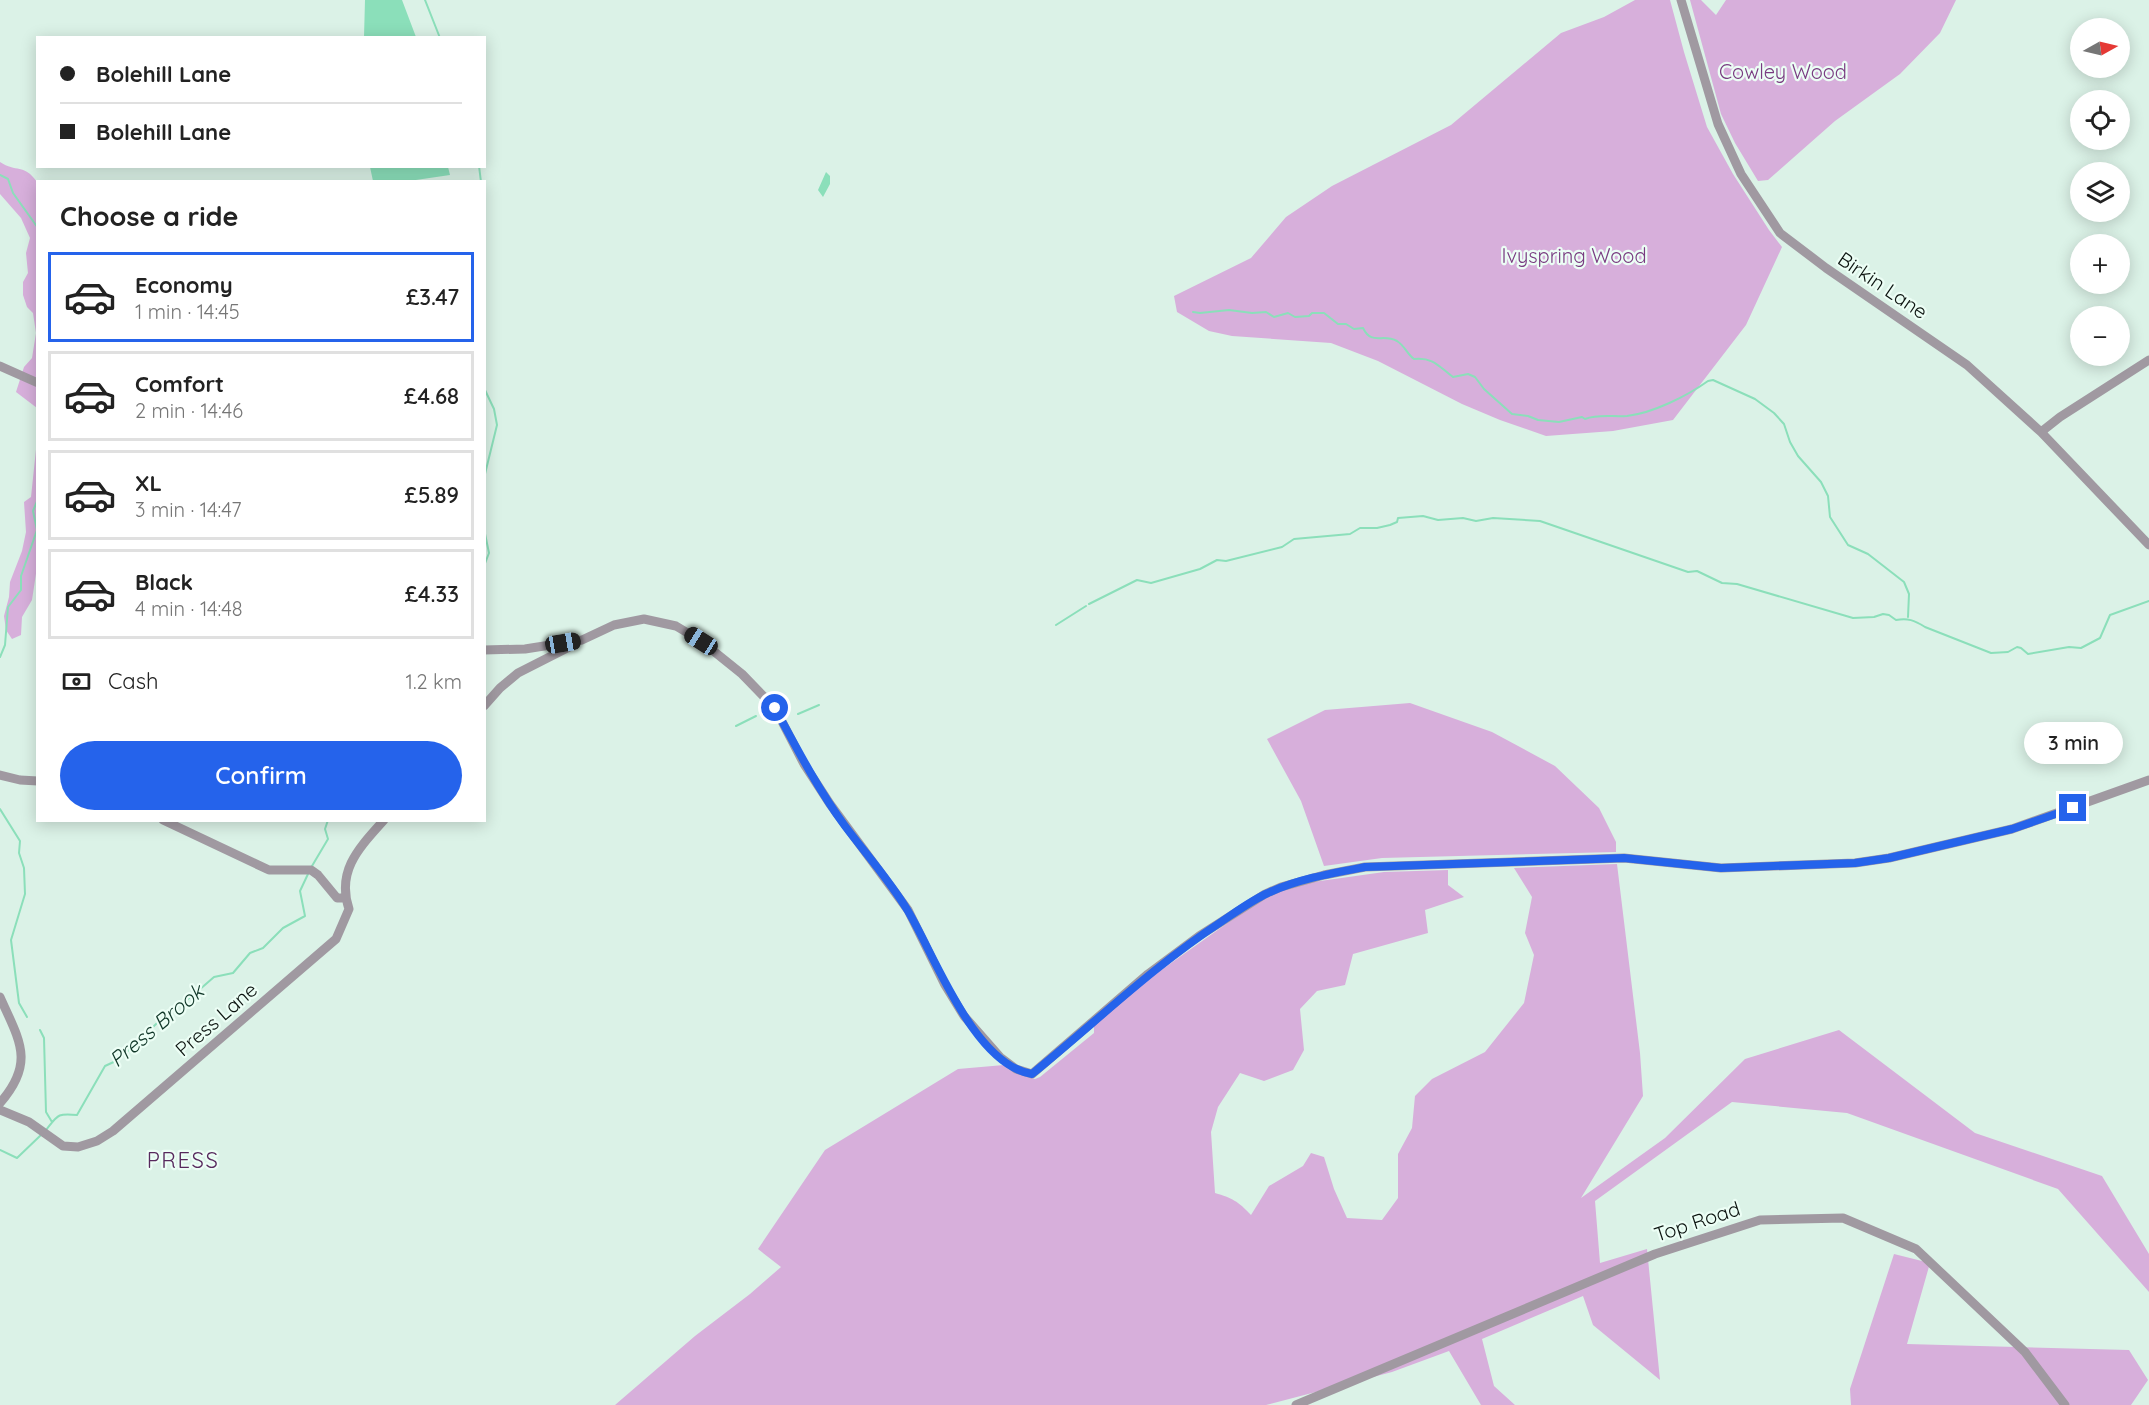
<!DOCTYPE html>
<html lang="en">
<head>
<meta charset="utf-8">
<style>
	:root { --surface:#fff; --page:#f2f2f2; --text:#222; --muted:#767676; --line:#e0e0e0; --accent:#2563eb }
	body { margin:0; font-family:Quicksand,sans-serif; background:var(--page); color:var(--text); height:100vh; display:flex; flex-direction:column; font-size:22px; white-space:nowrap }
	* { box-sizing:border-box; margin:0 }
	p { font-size:20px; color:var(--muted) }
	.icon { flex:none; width:33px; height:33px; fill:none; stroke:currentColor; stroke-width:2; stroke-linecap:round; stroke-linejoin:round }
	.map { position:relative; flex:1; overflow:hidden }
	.panel { position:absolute; left:36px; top:180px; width:450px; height:642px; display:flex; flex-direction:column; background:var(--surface); border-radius:0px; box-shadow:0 3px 15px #0003 }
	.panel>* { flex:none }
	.guide { position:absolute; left:36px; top:36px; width:450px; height:132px; border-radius:0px; box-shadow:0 3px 15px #0003; display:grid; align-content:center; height:132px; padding:0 24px; background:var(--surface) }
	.needle { width:39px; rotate:82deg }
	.tools { position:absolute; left:2070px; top:18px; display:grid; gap:12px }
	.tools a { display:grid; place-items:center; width:60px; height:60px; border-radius:50%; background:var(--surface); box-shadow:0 3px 15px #0003; font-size:30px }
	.end { position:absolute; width:27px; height:27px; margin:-14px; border:8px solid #2563eb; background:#fff; box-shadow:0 0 0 3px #fff }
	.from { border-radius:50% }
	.bubble { position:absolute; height:42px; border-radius:21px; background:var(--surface); box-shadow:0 3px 15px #0003; font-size:20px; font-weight:600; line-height:42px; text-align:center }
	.car { position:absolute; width:18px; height:36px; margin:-18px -9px; border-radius:8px; box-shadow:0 0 4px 2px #0007; background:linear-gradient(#222 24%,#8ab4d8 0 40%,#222 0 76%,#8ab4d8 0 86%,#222 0) }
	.guide b { display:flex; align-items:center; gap:21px; height:57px; font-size:22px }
	.guide b+b { border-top:2px solid var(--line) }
	.guide i { width:15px; height:15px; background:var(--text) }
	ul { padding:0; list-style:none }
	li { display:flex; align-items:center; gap:18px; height:90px; margin:0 12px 9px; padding:0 12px; border:3px solid var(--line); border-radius:0px }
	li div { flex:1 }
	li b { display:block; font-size:22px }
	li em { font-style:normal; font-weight:600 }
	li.on { border-color:var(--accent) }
	li>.icon { width:54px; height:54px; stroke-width:1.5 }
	h2 { padding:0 24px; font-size:27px; line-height:72px }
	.pay { display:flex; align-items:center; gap:15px; height:66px; padding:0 24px; font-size:22px }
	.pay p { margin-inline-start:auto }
	.cta { display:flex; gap:12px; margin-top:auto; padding:12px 24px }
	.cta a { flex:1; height:69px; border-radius:36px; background:var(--accent); color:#fff; font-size:24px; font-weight:600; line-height:69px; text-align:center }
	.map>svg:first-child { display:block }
</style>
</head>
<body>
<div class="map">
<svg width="2149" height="1405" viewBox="0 0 2149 1405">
	<rect width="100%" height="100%" fill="#dbf2e7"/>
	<path fill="#d7afdb" d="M1635,0H1670L1684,52L1707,127L1733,174L1769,230L1782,247L1746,325L1673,420L1613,431L1546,436L1500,420L1462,404L1378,361L1331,343L1232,336L1209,331L1177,312L1174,296L1251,258L1286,217L1332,186L1451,125L1561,33L1604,17Z
		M1690,0H1701L1716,15L1726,0H1956L1940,33L1900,74L1835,121L1768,180L1758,181L1735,143L1721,114Z
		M0,162C16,173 24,163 37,182V408L16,392L24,367L32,358L36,333L33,313L27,307L23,295V282L28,273L26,253L30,238L21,218L0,194Z
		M37,440V567L32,600L22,617L21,635L12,639L6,630L4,616L9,597L10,582L22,551L26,532L24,502L31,497Z
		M1410,703L1492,732L1555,766L1599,808L1616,842V852L1382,858L1324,866L1301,801L1267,739L1325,710Z
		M1617,864L1640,1053L1643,1096L1581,1198L1665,1138L1745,1059L1839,1030L1975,1133L2102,1176L2149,1254V1292L2058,1189L1847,1113L1732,1102L1595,1201L1600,1263L1647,1249L1660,1380L1593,1325L1583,1296L1482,1339L1494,1386L1515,1405H1481L1449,1351L1392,1372L1266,1405H615L695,1336L750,1294L781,1267L758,1249L825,1150L958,1069L1004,1065L1019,1074L1035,1079L1040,1077L1094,1033V1026L1150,978L1267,895L1313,882L1384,872L1448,870V885L1464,897L1425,910L1428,933L1353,954L1345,985L1317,991L1300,1009L1304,1050L1293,1070L1264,1081L1240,1073L1218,1107L1211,1132L1215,1193C1232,1198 1238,1201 1251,1215L1269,1186L1303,1166L1311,1153L1324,1157L1334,1189L1347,1218L1382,1220L1398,1198V1154L1412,1128L1415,1096L1432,1079L1485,1052L1524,1003L1534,955L1525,933L1532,897L1514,868Z
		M1894,1254L1930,1263L1907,1344L2129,1350L2148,1380L2131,1405H1851L1850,1389Z"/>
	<path fill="#8bdfba" d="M365,0H402L416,37H364Z
		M370,167H448L450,175L409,181H373Z
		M826,172L830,176V184L823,197L818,190Z"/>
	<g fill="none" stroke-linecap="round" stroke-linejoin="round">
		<path stroke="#8bdfba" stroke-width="2" d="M425,0L440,38
			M479,166L481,182
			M0,175L8,179L13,193L38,228
			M1193,312L1200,313L1229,310L1252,313L1266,312L1274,317L1288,313L1295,317L1309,316L1312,313H1324L1338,324H1346L1354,329L1363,328C1372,346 1382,333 1397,341C1405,346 1407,354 1414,359C1434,357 1439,367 1453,377L1468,374L1475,377L1484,389L1512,414L1528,416L1538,420L1559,422L1582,417L1585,419C1598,414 1612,417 1627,416C1653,413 1687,396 1708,381L1713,380L1755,399L1774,413L1784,424L1790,442L1798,456L1821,482L1828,496L1830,517L1848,545L1868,554L1904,582L1909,594L1908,617
			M484,388L494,409L497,425L484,478
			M38,486V490
			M484,529L489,553L484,566
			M1089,604L1137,580L1151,583L1200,569L1217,560L1226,561L1282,547L1294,539L1350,534L1360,528H1377L1390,525L1397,522L1398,518L1423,516L1438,520L1463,518L1476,521L1493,518L1540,521L1688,572L1697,571L1722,583L1737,584L1853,618L1874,617L1883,614L1889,615L1896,620C1908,618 1914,620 1925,627L1991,653L2008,652L2017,647L2021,648L2028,654L2069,647L2081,648L2100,638L2110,615L2149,601
			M1056,625L1086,606
			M0,657L5,645L8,607L21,590V576L37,530L33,511L38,499
			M798,714L819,705
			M736,726L756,716
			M0,809L20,841L19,853L24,868L25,894L11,940L19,1003L27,1017
			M312,866L328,839L325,829L328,820
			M40,1030L44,1038L46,1112L52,1122
			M46,1130C58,1115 57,1113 77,1115L105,1066L118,1060L172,1009L191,997L214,977L233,973L250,953L263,948L283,928L305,916L300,891L308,874
			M0,1150L17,1158L42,1134"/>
		<path stroke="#a099a1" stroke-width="9" d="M1681,0L1718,124L1741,174L1780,233L1826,268L1967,365L2041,432L2149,545
			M0,366L38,383
			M2041,432L2060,417L2149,360
			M484,650L525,649L582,640L614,625L644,619L676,626L701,641L742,674L775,708L804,764L830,804L908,910L945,985L964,1016L1000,1057L1016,1069L1032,1074L1148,974L1199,936L1265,894L1281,887L1324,875L1365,867L1624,858L1721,868L1855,863L1889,858L2012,829L2149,780
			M484,706L500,688L518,673L575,644
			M0,775L20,780L38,781
			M163,820L269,870H311L318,875L337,898H345
			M0,997C19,1040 36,1062 0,1103
			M0,1110L29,1122L63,1146L78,1147L97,1141L113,1131L336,939L349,909C336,870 360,847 384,820
			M1296,1405L1655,1254L1760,1220L1843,1218L1916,1249L2025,1352L2065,1405"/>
	</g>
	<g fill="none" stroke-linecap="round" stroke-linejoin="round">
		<path stroke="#2563eb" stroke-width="8" d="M775,708C797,749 818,789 845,826C866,854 890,881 908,911C935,956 974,1065 1032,1074C1096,1022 1152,967 1221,922C1236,912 1252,900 1268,893C1298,879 1333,873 1365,867L1624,858L1721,868L1855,863L1889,858L2012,829L2073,808"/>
	</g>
	<g text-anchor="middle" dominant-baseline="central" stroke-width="4.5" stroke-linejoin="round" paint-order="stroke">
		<g font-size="20" fill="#793b81" stroke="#ecfef5">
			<text x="1783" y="71">Cowley Wood</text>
			<text x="1574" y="255">Ivyspring Wood</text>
		</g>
		<g font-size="20" fill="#0b130f" stroke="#ecfef5">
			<text transform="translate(1883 285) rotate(34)">Birkin Lane</text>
			<text transform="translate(216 1019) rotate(-41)">Press Lane</text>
			<text transform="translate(1697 1221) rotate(-18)">Top Road</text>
		</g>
		<g font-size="21" font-style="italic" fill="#0e3526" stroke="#ecfef5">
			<text transform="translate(156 1025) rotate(-40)">Press Brook</text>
		</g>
		<g font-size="22" letter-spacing="1.5" fill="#57295d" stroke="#ecfef5">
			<text x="183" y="1160">PRESS</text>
		</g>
	</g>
</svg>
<div class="tools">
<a><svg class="needle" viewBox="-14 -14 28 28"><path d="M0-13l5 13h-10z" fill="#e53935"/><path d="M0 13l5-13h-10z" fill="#767676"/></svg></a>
<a><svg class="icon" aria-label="locate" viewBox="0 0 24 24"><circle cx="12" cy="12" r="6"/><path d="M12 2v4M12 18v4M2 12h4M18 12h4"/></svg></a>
<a><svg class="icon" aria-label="layers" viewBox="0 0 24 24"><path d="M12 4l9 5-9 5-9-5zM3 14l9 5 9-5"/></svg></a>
<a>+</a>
<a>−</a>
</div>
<i class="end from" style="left:775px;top:708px"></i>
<i class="end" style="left:2073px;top:808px"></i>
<div class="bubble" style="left:2024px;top:722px;width:99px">3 min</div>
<i class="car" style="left:701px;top:641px;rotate:302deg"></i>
<i class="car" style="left:563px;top:643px;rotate:81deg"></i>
<div class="guide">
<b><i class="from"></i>Bolehill Lane</b>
<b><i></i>Bolehill Lane</b>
</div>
<section class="panel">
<h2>Choose a ride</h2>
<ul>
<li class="on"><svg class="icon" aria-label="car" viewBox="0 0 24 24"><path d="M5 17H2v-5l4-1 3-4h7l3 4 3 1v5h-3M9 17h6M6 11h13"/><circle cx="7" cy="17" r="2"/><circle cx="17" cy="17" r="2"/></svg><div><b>Economy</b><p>1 min · 14:45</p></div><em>£3.47</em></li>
<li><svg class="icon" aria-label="car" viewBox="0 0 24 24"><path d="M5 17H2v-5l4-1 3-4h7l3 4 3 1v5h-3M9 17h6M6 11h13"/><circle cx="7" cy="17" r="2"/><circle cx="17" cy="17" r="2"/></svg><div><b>Comfort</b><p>2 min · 14:46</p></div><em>£4.68</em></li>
<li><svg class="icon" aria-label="car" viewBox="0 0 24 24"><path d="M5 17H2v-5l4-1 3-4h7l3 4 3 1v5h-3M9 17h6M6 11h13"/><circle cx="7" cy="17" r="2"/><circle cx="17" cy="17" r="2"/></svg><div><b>XL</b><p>3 min · 14:47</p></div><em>£5.89</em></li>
<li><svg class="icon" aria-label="car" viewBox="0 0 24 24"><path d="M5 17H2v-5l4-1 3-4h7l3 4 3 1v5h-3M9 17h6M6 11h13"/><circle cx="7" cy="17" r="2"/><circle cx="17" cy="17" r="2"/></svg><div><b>Black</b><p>4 min · 14:48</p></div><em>£4.33</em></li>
</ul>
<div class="pay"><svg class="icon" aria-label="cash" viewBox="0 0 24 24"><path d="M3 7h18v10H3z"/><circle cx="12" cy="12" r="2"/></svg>Cash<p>1.2 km</p></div>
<div class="cta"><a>Confirm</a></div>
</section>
</div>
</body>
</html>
